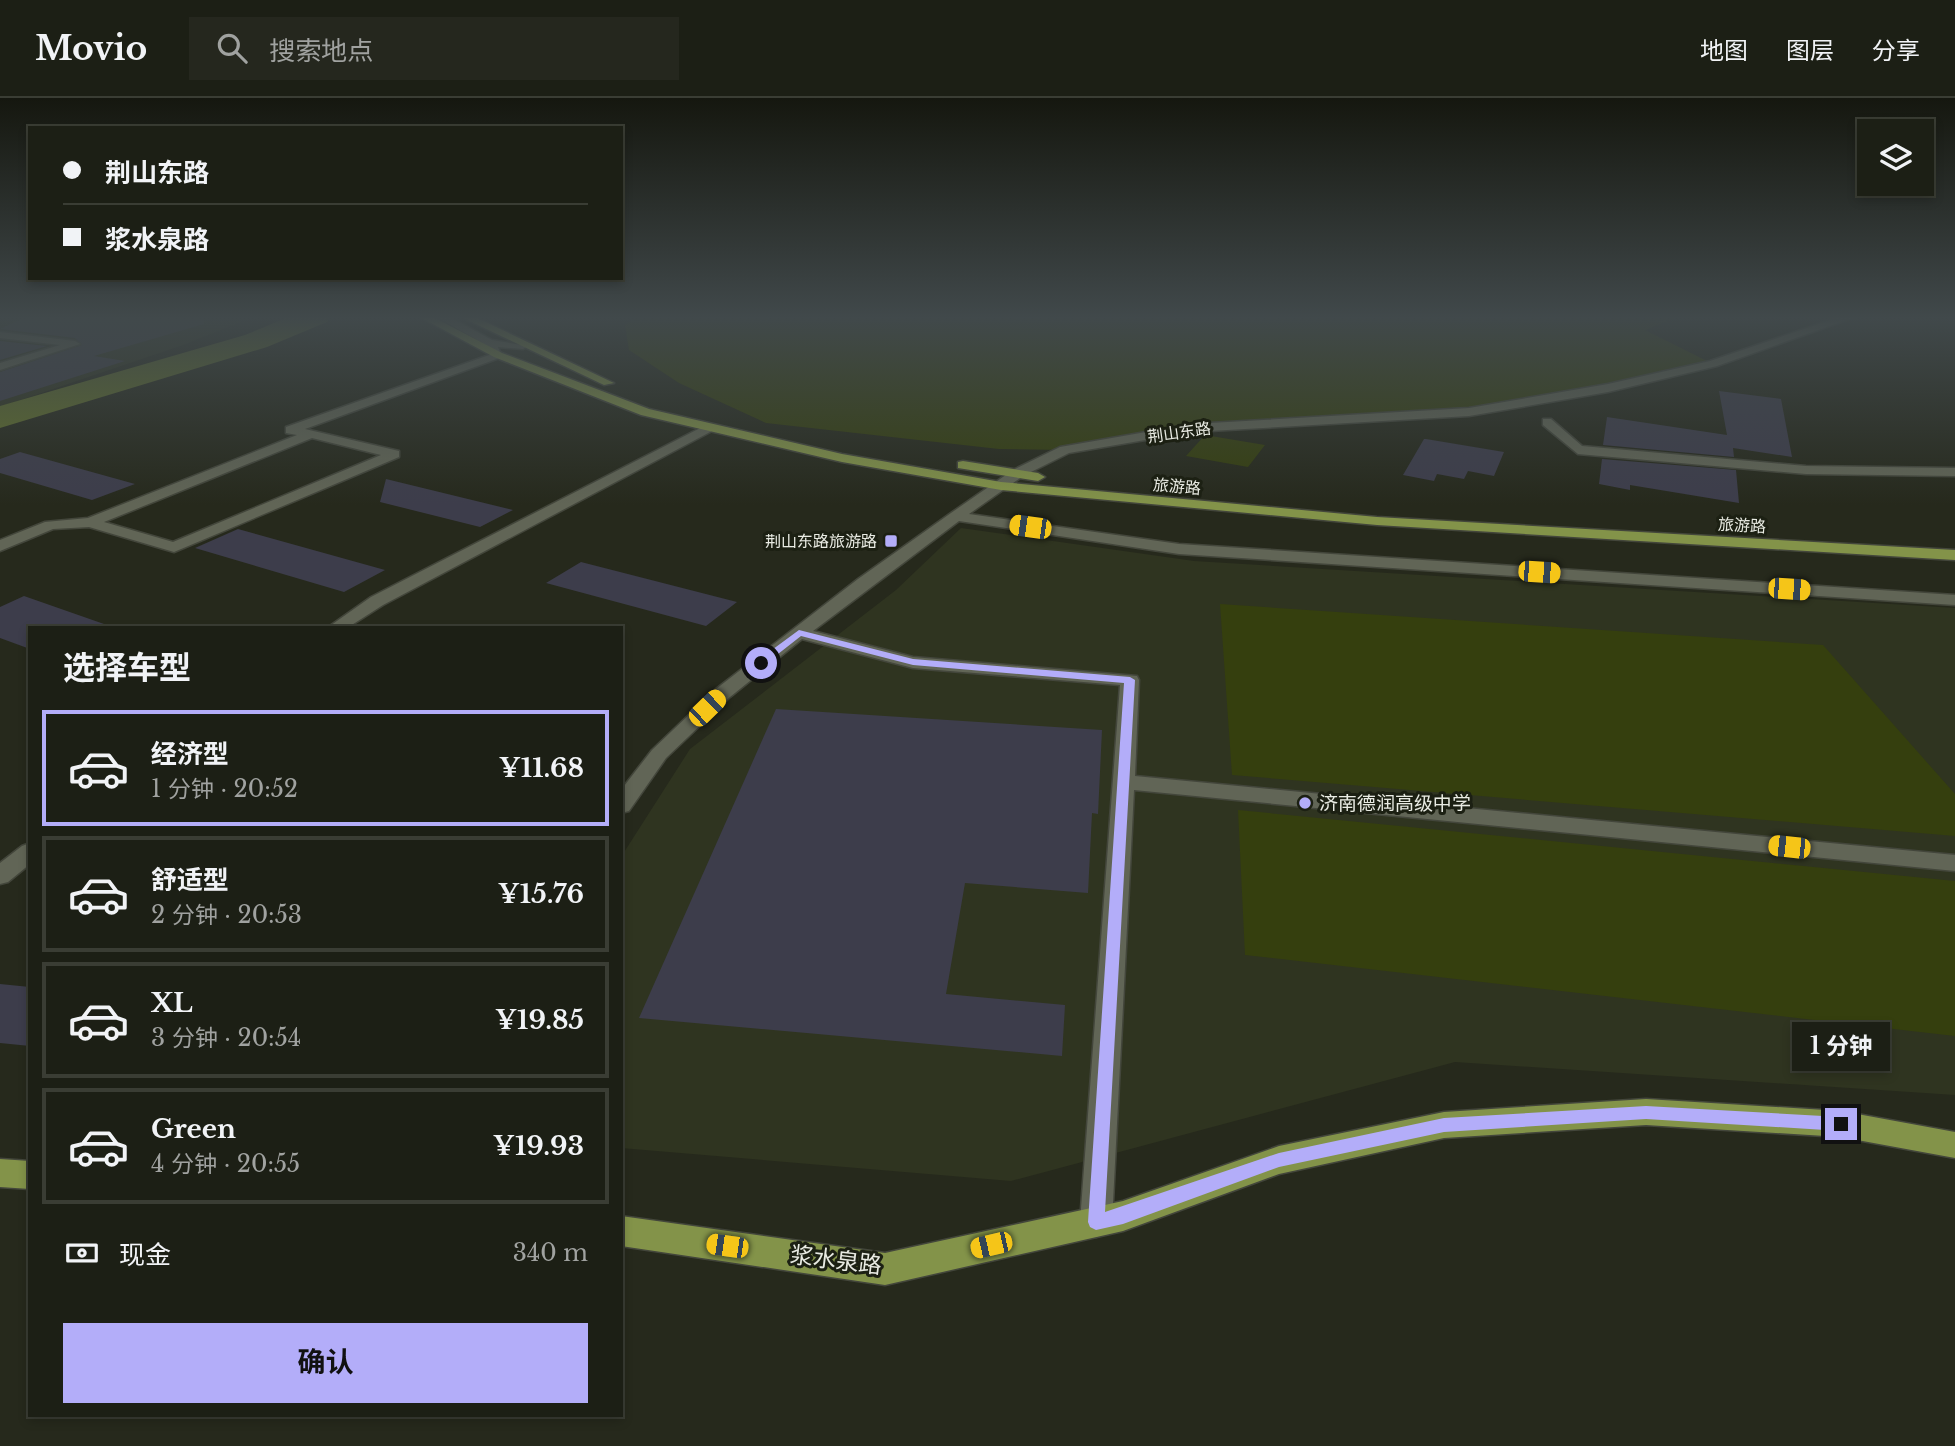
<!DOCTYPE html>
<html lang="zh">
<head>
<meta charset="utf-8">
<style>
	:root { --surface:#1c1f15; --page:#25271e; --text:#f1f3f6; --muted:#a0a2a0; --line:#3a3d34; --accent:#b3adf9 }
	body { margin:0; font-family:"Libre Baskerville","Noto Sans SC",serif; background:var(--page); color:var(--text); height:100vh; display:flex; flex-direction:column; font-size:26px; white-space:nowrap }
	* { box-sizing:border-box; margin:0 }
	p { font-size:23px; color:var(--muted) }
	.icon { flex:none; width:38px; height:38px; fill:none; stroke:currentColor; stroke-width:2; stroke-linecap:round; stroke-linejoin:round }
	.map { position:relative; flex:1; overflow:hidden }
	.side { position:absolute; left:28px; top:528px; width:595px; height:791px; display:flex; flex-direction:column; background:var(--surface); border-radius:0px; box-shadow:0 4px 10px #0003,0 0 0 2px var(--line) }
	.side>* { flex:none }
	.banner { position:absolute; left:28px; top:28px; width:595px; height:154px; border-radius:0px; box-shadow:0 4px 10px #0003,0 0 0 2px var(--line); display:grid; align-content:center; height:154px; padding:0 35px; background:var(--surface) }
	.controls { position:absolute; left:1857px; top:21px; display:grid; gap:14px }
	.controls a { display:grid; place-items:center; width:77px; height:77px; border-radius:0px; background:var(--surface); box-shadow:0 4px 10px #0003,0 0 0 2px var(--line); font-size:35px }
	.end { position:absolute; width:32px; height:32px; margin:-16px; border:9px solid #b3adf9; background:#111; box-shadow:0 0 0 4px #111 }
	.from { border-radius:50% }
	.bubble { position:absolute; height:49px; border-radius:0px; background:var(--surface); box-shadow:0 4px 10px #0003,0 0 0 2px var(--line); font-size:23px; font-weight:700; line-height:49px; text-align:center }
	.car { position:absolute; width:21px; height:42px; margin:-21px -10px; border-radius:9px; box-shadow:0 0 5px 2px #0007; background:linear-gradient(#f5c518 24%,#345 0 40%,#f5c518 0 76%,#345 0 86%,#f5c518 0) }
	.banner b { display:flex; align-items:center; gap:24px; height:66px; font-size:26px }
	.banner b+b { border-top:2px solid var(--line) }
	.banner i { width:18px; height:18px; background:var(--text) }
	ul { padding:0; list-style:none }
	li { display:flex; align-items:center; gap:21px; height:116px; margin:0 14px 10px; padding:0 21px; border:4px solid var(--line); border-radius:0px }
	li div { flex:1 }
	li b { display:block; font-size:26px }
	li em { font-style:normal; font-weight:700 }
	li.selected { border-color:var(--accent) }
	li>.icon { width:63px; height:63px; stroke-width:1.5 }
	h2 { padding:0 35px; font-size:32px; line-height:84px }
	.pay { display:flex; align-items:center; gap:18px; height:77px; padding:0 35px; font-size:26px }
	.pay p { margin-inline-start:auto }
	.button { display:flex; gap:14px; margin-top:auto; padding:14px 35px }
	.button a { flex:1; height:80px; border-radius:0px; background:var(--accent); color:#111; font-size:28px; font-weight:700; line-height:80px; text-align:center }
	header { display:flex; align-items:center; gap:42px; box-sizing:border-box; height:98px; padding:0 35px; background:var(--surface); border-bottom:2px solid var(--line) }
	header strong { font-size:33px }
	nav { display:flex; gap:38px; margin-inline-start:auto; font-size:24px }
	.search { width:490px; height:63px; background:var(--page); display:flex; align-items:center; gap:18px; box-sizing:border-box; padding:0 24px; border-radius:0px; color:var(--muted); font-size:26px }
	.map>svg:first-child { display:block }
</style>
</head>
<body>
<header>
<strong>Movio</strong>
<div class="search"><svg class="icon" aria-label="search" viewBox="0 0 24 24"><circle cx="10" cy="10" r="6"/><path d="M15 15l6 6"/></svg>搜索地点</div>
<nav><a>地图</a><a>图层</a><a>分享</a></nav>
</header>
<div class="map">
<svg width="1955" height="1348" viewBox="0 0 1955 1348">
	<rect width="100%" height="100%" fill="#26291c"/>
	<path fill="#2f3420" d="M13,218H255L186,246L0,309V223Z
		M961,430L1194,463L1955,510V997L1455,964L1011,1083L621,1050V759L690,651L896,492Z"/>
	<path fill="#353f0e" d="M638,218H1681L1645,232L1713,266L1469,314L1192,330L1065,352L999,351L766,325L679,285L629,252L625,227Z
		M1205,337L1265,347L1248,369L1186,358Z
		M1220,506L1823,547L1955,696V738L1232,677Z
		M1238,712L1955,783V938L1245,857Z"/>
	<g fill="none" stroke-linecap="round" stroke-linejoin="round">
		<path fill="#606f2b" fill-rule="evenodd" d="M291,218H331L327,224L267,249L0,330V308L245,237Z"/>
	</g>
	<path fill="#3d3d4b" d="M27,218H203L204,226L94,258L125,263L0,303V274L82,247L75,240L0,231Z
		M0,243L47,248L0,262Z
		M1719,293L1781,301L1792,359L1733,350L1734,359L1603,347L1607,319L1727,337Z
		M1424,341H1426L1504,354L1494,378L1468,373L1464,381L1437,376L1434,383L1403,377Z
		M20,354L135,386L92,402L0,375V361Z
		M1602,361L1736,372L1739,405L1630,387V392L1599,386Z
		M386,381L513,412L480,429L380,404Z
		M238,431L385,472L344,494L195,450Z
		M581,464L737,504L706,528L546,485Z
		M24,498L104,526L103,530H30V551L0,540V509Z
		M776,611L1102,632L1098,716L1092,715L1088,795L965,785L946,896L1065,907L1062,958L639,920Z
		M0,886L30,889V948L0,945Z"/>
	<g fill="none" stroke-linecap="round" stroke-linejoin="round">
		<defs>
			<path id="minor" d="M435,218H448L492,242L528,248L523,251L498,249L502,259L305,331L399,353V359L174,454L89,429L53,431L0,453V442L45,424L88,420L297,337L286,335V329L492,256L486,247ZM312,340L381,357L173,444L104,424Z
				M1842,218H1858L1717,268L1608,294L1469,318L1192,334L1069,355L1023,378L969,416L1179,446L1955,497V507L1179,456L959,423L813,533L913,559L1137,578L1139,582L1135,678L1955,757V773L1134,692L1112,1124L1107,1135L1096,1139L1085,1135L1080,1124L1120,587L913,570L802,541L730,599L666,660L629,713L621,715V692L652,652L716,591L858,481L951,415L1013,372L1060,349L1192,326L1469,310L1608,286L1710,263Z
				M0,234L75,243L80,246L0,272V265L60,247L0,240Z
				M1543,321H1551L1582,348L1806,368L1955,370V378L1806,376L1578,356L1543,327Z
				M708,326L712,327V333L383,507L347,530H327L371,499Z
				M30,745V766L8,784L0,786V765L22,748Z"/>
			<path id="major" d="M418,218H431L502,255L649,311L842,356L1001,384L1377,419L1955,452V462L1377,427L1001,392L842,364L641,317L494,259Z
				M459,218H473L614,285L604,287Z
				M963,363L1038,375L1045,379L1038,383L958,370V364Z
				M1646,1001L1841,1013L1955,1034V1060L1841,1039L1646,1027L1444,1040L1279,1076L1123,1133L885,1187L621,1148V1118L885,1155L1123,1103L1279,1048L1444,1014Z
				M0,1061L30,1063V1091L0,1089Z"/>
		</defs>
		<use href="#minor" stroke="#43463b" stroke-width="3"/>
		<use href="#major" stroke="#43463b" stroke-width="3"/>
		<use href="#minor" fill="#616556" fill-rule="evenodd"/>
		<use href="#major" fill="#839349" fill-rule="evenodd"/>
	</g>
	<linearGradient id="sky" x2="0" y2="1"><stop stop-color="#15170f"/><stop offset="0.54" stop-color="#41494b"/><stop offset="1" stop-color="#41494b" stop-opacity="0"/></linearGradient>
	<rect width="1955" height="407" fill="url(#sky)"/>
	<path fill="#b3adf9" d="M799,532L913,561L1130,579L1135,582L1105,1114L1279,1055L1444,1020L1646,1008L1841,1019L1849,1026L1841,1033L1646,1021L1444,1034L1279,1069L1123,1126L1096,1132L1090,1129L1088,1124L1124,585L913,567L801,538L764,567H757V563Z"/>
	<g fill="#b3adf9" stroke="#1c2013" stroke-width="2.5">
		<rect x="884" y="436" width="14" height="14" rx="3.5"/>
		<circle cx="1305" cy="705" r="7"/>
	</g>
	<g text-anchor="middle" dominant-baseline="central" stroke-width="6" stroke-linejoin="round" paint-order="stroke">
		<g font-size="16" fill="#e9ebe3" stroke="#1c2013">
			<text transform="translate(1179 334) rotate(-8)">荆山东路</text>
			<text transform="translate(1177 388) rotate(5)">旅游路</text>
			<text transform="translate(1742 427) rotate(3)">旅游路</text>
		</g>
		<g font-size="16" fill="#e9ebe3" stroke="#1c2013" text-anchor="end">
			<text x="877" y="443">荆山东路旅游路</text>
		</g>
		<g font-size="19" fill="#e9ebe3" stroke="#1c2013" text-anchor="start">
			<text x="1319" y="705">济南德润高级中学</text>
		</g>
		<g font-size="23" fill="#e9ebe3" stroke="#1c2013">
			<text transform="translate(836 1162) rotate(7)">浆水泉路</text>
		</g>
	</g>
</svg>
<div class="controls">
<a><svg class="icon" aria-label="layers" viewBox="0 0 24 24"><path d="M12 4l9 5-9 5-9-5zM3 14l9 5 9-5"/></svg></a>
</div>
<i class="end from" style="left:761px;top:565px"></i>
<i class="end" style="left:1841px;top:1026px"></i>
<div class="bubble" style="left:1792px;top:924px;width:98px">1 分钟</div>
<i class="car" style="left:1030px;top:429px;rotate:278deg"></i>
<i class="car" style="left:1539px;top:474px;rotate:94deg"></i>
<i class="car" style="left:1789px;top:491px;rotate:94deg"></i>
<i class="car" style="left:707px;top:610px;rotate:46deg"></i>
<i class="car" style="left:1789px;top:749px;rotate:276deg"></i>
<i class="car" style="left:991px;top:1147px;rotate:257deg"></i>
<i class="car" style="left:727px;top:1148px;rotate:278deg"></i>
<div class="banner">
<b><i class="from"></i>荆山东路</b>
<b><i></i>浆水泉路</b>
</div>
<section class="side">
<h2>选择车型</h2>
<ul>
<li class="selected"><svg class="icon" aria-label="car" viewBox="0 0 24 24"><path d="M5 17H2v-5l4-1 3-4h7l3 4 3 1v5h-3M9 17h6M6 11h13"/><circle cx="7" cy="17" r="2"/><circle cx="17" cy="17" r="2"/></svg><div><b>经济型</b><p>1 分钟 · 20:52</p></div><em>¥11.68</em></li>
<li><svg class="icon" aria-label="car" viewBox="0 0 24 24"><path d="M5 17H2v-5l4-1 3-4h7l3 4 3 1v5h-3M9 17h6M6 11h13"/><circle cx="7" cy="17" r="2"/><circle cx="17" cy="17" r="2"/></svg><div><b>舒适型</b><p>2 分钟 · 20:53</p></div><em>¥15.76</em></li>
<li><svg class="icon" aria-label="car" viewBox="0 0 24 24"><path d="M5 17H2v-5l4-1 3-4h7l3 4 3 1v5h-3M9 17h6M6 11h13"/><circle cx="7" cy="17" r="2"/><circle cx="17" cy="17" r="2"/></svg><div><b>XL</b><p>3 分钟 · 20:54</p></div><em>¥19.85</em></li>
<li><svg class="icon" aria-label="car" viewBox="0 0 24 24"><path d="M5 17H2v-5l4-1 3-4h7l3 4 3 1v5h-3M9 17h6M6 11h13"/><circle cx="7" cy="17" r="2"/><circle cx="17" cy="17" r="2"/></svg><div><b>Green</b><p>4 分钟 · 20:55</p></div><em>¥19.93</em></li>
</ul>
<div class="pay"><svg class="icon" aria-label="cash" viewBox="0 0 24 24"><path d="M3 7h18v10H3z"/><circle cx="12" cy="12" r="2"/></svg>现金<p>340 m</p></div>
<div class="button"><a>确认</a></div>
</section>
</div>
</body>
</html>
